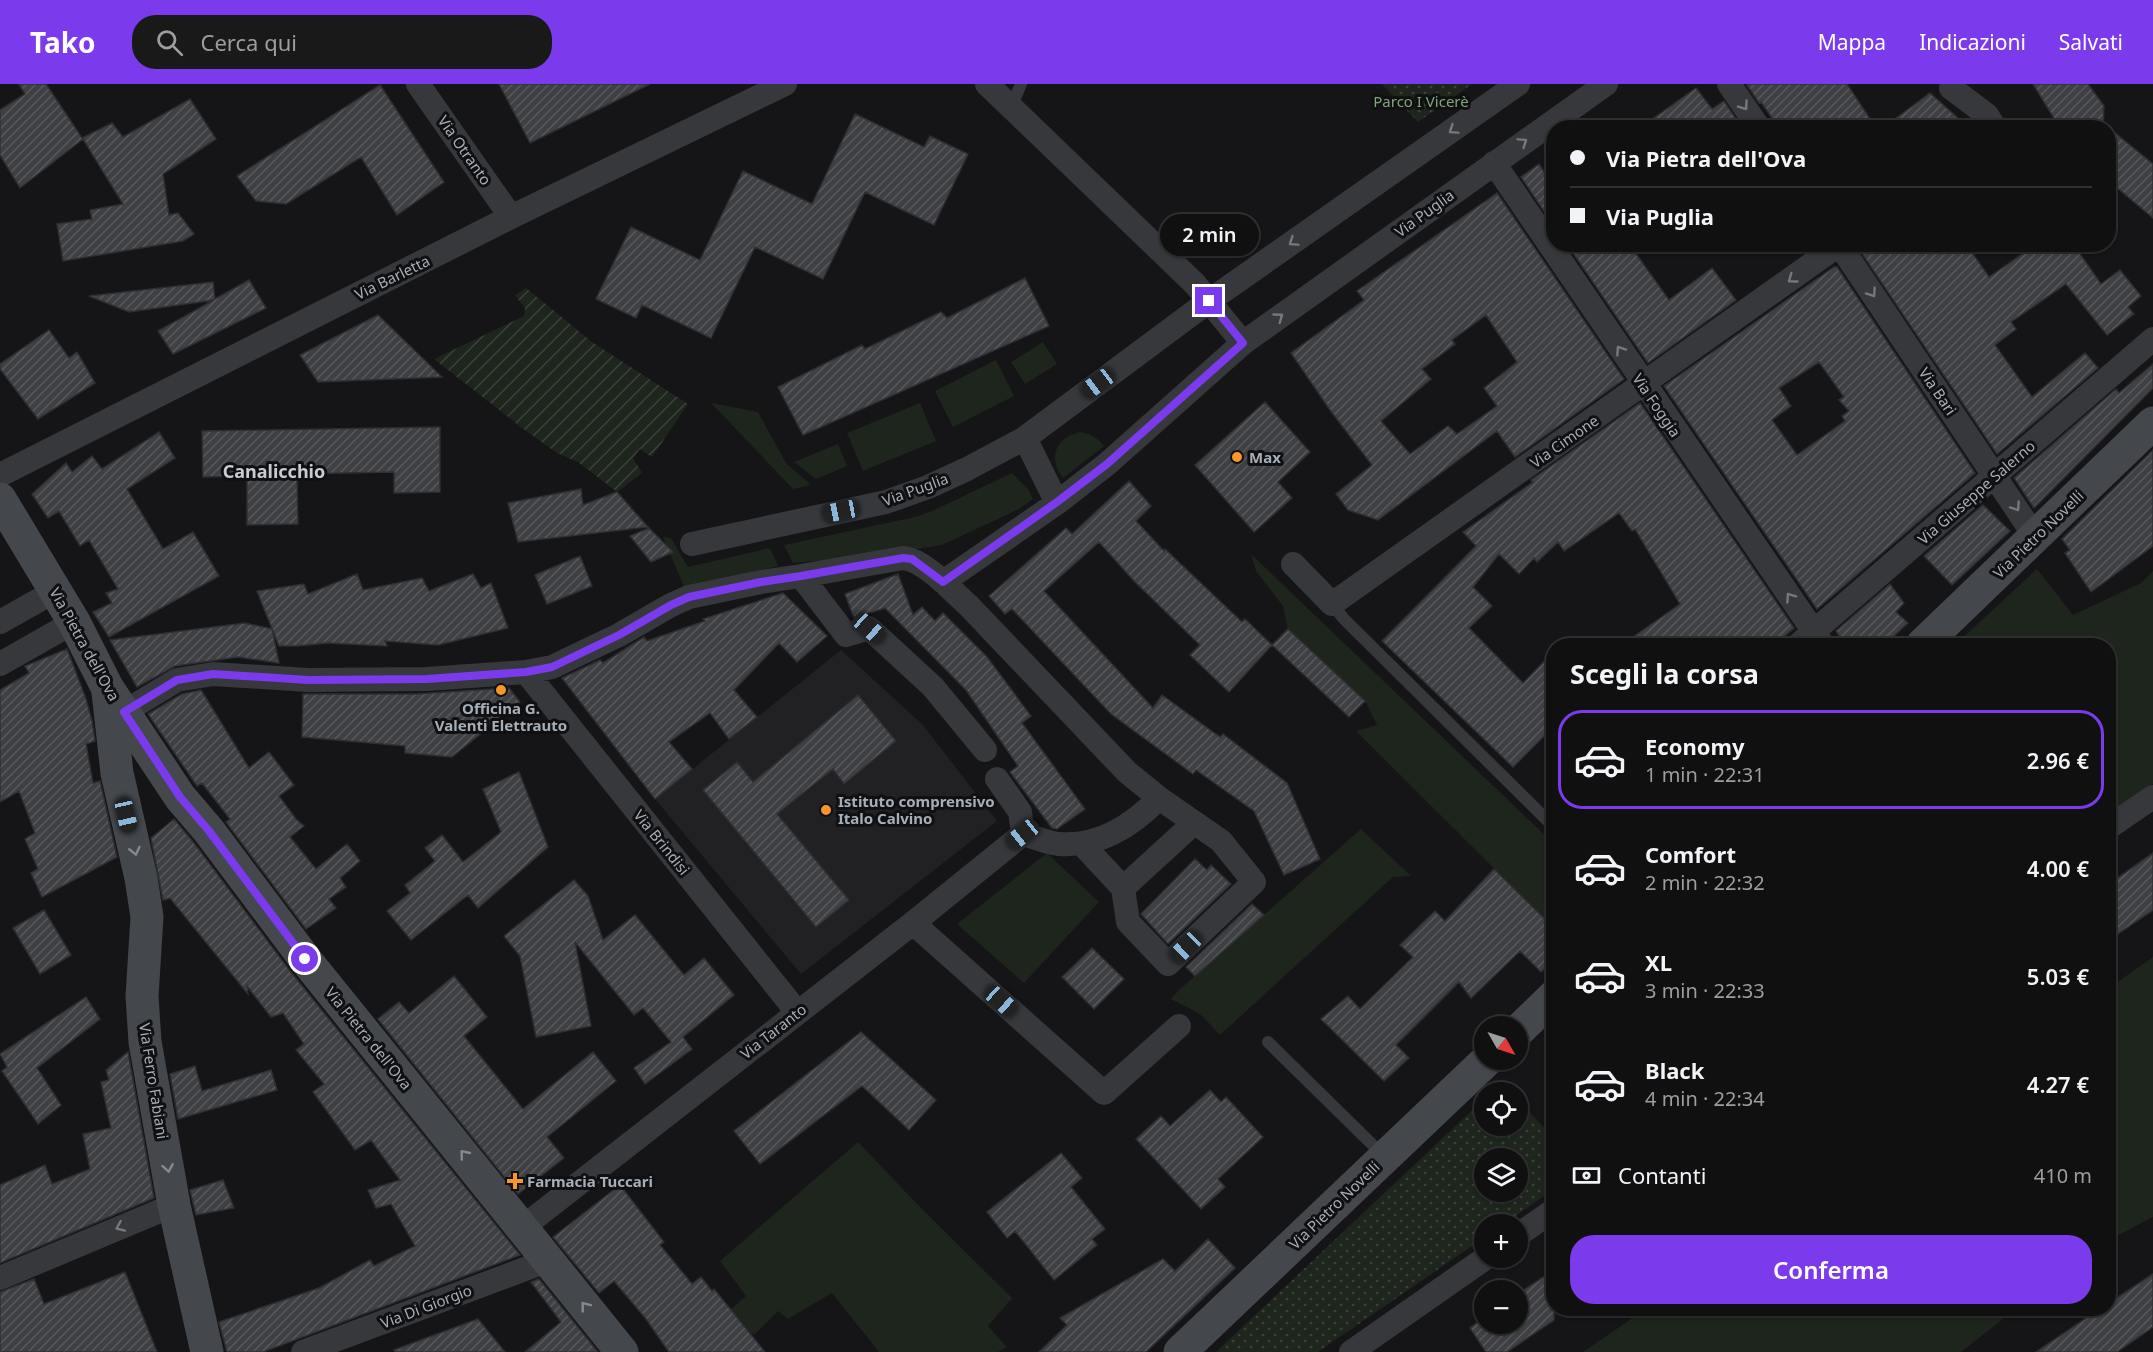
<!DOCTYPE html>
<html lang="it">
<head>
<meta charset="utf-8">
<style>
	:root { --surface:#101011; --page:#19191a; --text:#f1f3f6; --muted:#9c9d9f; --line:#303031; --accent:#7c3aed }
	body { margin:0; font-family:"Noto Sans",sans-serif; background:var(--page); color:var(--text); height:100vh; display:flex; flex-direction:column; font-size:22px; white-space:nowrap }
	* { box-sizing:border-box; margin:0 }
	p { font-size:20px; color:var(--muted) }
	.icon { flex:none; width:33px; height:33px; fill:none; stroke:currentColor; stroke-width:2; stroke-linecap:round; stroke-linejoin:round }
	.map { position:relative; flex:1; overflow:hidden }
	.sheet { position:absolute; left:1546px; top:554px; width:570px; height:678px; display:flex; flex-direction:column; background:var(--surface); border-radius:24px; box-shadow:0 2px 4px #0004,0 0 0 2px var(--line) }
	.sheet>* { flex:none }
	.banner { position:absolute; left:1546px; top:36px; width:570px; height:132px; border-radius:24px; box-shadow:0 2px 4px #0004,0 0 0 2px var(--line); display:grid; align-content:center; height:132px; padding:0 24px; background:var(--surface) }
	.needle { width:39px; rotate:129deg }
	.tools { position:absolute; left:1474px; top:932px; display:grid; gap:12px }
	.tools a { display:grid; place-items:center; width:54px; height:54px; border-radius:50%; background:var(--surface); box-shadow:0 2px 4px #0004,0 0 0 2px var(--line); font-size:30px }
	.end { position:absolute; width:27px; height:27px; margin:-14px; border:8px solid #7c3aed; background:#fff; box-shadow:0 0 0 3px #fff }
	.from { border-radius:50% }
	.bubble { position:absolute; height:42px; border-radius:21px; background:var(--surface); box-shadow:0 2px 4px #0004,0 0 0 2px var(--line); font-size:20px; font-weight:600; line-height:42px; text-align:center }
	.car { position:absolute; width:18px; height:36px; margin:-18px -9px; border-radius:8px; box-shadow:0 0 4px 2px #0007; background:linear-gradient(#222 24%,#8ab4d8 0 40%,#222 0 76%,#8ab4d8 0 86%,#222 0) }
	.banner b { display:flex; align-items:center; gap:21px; height:57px; font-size:22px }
	.banner b+b { border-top:2px solid var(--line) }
	.banner i { width:15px; height:15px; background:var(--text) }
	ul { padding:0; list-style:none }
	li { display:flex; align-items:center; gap:18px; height:99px; margin:0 12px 9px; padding:0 12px; border:3px solid transparent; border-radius:24px }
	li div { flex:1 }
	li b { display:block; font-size:22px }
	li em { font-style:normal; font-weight:600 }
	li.active { border-color:var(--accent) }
	li>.icon { width:54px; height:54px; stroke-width:1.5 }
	h2 { padding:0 24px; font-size:27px; line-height:72px }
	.pay { display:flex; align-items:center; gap:15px; height:66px; padding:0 24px; font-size:22px }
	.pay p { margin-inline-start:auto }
	.primary-button { display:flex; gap:12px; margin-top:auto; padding:12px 24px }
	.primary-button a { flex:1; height:69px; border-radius:24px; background:var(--accent); color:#fff; font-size:24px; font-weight:600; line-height:69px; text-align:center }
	header { display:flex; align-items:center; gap:36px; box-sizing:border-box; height:84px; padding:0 30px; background:var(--accent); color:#fff }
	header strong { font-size:28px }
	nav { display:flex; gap:33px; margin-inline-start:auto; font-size:21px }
	.search { width:420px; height:54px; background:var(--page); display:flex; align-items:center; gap:15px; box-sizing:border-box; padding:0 21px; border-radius:24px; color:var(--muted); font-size:22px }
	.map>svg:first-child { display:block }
</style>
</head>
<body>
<header>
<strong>Tako</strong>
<div class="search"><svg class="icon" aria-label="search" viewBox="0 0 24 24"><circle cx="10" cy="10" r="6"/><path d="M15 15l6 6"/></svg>Cerca qui</div>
<nav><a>Mappa</a><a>Indicazioni</a><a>Salvati</a></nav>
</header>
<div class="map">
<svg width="2153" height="1268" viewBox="0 0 2153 1268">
	<defs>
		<pattern id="park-dots" width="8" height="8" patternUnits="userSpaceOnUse" patternTransform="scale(1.5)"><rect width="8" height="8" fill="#1d251d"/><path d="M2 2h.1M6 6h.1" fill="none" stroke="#3b423c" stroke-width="1.8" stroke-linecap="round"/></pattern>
		<pattern id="garden-furrows" width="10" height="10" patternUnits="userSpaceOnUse" patternTransform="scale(1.5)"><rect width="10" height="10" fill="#1d251d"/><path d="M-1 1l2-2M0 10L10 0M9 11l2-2" fill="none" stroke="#3b423c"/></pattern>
		<pattern id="building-hatch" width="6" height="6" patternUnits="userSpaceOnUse" patternTransform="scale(1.5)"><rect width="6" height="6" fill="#3f4044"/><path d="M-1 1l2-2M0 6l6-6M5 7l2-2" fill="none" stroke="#58595d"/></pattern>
	</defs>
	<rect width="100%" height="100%" fill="#151517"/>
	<path fill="#212124" d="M841,566L923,641L997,737L801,890L655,715Z"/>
	<path fill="#1d251d" d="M1043,258L1057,280L1025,300L1011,278Z
		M996,276L1014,312L953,343L935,307Z
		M711,319L758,328L786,379L811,401L793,405Z
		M920,319L936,357L863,387L847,349Z
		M1082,348C1092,351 1098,354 1104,362L1063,394C1047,374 1056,352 1082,348Z
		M838,360L847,382L816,395L794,378Z
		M1012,389L1028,405L1033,415L1019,425L942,461L880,471L793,479L784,461L915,433L932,427Z
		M663,453L671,454L688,483L770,464L778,482L685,505Z
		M1251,470L1554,760V844L1356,647L1377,641L1365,617L1288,545L1283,522L1256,487Z
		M2037,485L2073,531L2141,499L2153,487V700L2109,731V561H1955Z
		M1361,745L1411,792L1393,793L1220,951L1200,930L1171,915L1179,906Z
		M1047,769L1099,818L1024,899L957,840Z
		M2153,873V1133L2109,1156V904Z
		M858,1058L921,1124L1012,1214L988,1242L1007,1263L998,1268H879L832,1209L788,1235L778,1227L755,1250L706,1248L746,1212L720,1177Z
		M1647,1224H2017L1961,1268H1583Z"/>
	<path fill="url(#park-dots)" fill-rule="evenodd" d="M1382,0H1472L1418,38Z
		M1485,1014V1041H1518V1016L1554,1054V1105L1504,1140H1485V1153L1318,1268H1216ZM1485,1074H1518V1107H1485Z"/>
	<path fill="url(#garden-furrows)" d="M526,204L592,258L688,320L652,373L640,365L633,374L642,389L617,408L578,378L557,369L526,347L434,275L524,232L525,224L515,211Z"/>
	<path fill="url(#building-hatch)" stroke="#2f2f33" stroke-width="1.5" fill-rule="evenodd" d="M19,0H46L82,54L112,39L123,53L190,15L216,55L163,90L169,131L178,129L194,150L183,157L63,177L57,140L92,135L90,126L123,120L83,55L20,104L0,71V26L25,10Z
		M499,0H650L530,59Z
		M1749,0H1847L1876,44H1779L1761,18L1759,19L1747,1Z
		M2033,0H2088L2104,22L2103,44H2060Z
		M380,1L444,98L397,131L361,73L286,120L256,117L237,92Z
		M1696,4L1712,25L1724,17L1736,35L1725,44H1640Z
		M1930,9L1969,44H1883Z
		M855,30L924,63L930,52L968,70L934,141L865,108L823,195L755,163L711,254L642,221L636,234L596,215L631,143L700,176L743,87L812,120Z
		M2109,44L2153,80V134L2109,97Z
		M1539,80L1554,104V142L1521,93Z
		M1497,109L1624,295L1515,373L1497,347L1378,436L1348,426L1336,410L1372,381L1330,326L1291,269L1364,216L1357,207ZM1486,231L1517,278L1484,304L1497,322L1457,350L1448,342L1410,370L1381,337L1431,295L1422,285L1455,260L1452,256Z
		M1567,160H1629L1669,216L1712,184L1736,216L1648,279Z
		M1872,160H1966L1989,193L2037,160H2073L2101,200L2120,186L2141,212L2128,223L2134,230L2107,251L2066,200L2011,238L2016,245L1995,261L2032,313L2085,269L2098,284L1997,370L1861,168Z
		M1834,183H1837L1975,389L1817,525L1664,302ZM1819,278L1844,313L1839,316L1849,327L1842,332L1845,337L1797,371L1772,336L1791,322L1779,304Z
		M1025,194L1049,242L803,351L778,303L862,261L865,265L941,228L947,234Z
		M249,196L266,224L173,270L158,247L214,216L129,228L89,212L213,198L215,215Z
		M378,231L442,293L318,298L300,271Z
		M49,246L69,274L77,268L95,299L38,335L0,285V280Z
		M2153,280V304L2034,424L2014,394L2116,305L2119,309Z
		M1265,318L1310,368L1278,398L1292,414L1254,448L1195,381Z
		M1640,319L1794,544L1774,561H1622L1680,520L1635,445L1632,447L1619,429L1564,467L1558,458L1537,478L1534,474L1519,490L1499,470L1473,503L1492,522L1469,544L1523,599L1554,567V642L1513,683L1382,557L1476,462L1463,448L1533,398L1531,396Z
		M440,343V408L394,409V388L297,390L298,440L247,441V392L203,393L202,347Z
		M159,348L175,374L127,405L163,465L193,448L219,492L109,553L93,528L112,519L106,509L118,505L89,456L80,462L59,427L48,434L32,410L66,379L72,388L92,372L102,385Z
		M2153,366V462L2091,508L2065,469L2070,466L2062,455Z
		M1129,397L1151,422L1136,437L1164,467L1165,465L1242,538L1245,535L1272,561L1229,608L1190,571L1200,561L1134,497L1099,458L1044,507L1153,624L1162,611L1220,653L1223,650L1287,699L1320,775L1284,791L1254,727L1196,686L1193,690L1111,630L1012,525L1005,530L989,512L1066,444L1072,450Z
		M581,405L583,421L617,408L648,443L518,458L508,419Z
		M1983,421L2010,447L1952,501L1924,472Z
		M649,444L673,468L651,478L630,452Z
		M580,472L592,502L547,520L535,491Z
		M357,490L363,506L422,494L429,507L473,490L481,504L491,499L508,544L438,561L385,557L387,562L327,559L297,562H279L257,507L304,500L308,510Z
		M898,490L913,531L922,523L935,537L943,529L987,573L1031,632L1022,639L1085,725L1057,745L1052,744L1010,688L1018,682L966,606L885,524L854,534L845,510Z
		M1890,500L1904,519L1896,528L1908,539L1884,561H1845L1836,547Z
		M783,509L827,552L797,578L779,559L734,606L757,633L729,655L710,629L669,658L692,685L655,715L562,594L600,576L603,579L644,553L647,557L705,537L703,535Z
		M245,539L272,545L279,579L238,573L175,582L137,603L110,556Z
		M1288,545L1365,617L1349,633L1272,561Z
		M67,565L86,615L92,637L95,657L86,660L93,699L100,697L117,773L42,813L31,789L38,785L25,755L35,749L19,707L0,718V606L29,589L25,582Z
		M509,604L520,618L452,673L405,669V662L302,653L303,610H416Z
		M201,606L249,684L269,668L294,701L279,712L296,735L304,742L290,753L316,785L347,760L360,777L340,794L346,803L329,815L336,824L306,845L226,738L230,735L202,699L197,702L148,630L182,610Z
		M858,611L896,657L844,700L833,685L777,730L849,816L816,843L703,706L737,678L753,698Z
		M519,688L548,763L478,824L468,811L411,856L387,827L410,809L405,801L435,777L425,764L442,751L463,778L501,748L483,705Z
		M174,735L194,759L290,887L520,1171L263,1268H227L219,1238L319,1204L370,1176L374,1182L415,1162L391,1120L376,1124L368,1106L400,1096L371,1056L355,1066L313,1008L324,1000L296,966L304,960L283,929L271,933L247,902L248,910L170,814L163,816L151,754Z
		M2153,769V826L2109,856V800Z
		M1195,775L1207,786L1211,781L1231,800L1168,860L1141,830Z
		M1494,785L1554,844V875L1541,888L1520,867L1471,914L1459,898L1396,961L1409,974L1384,997L1321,935L1348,912L1360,925L1413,873L1400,861L1435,827L1445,837Z
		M574,796L588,812L603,856L635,831L684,891L704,874L734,911L683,953L692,965L645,1000L634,984L671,958L643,924L634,931L575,858L591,942L536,953L520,872L504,852Z
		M1252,820L1264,831L1195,892L1186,883Z
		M44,826L71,871L40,890L13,844Z
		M1092,864L1124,895L1094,925L1062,893Z
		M454,892L487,933L464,952L523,1025L593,968L616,997L547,1053L564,1074L518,1110L378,935L399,918L409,929Z
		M86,913L100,935L37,984L61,1021L38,1040L2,987L7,983L0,970Z
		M861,948L936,1016L909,1046L862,1002L760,1080L734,1047Z
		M128,968L154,1114L0,1179V1101L45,1081L52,1100L90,1085L83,1050L111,1044L101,998L109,996L106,986Z
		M195,982L202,1007L271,986L277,1006L178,1035L170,990Z
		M1210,1006L1221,1018L1226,1013L1263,1053L1218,1095L1225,1103L1201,1125L1136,1055L1161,1032L1170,1042Z
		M1061,1069L1082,1094L1071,1103L1105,1145L1092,1155L1097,1161L1054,1196L1015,1147L1007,1154L987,1128Z
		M223,1096L234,1124L196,1131L190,1106Z
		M620,1101L664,1158L660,1161L692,1200L701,1193L712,1207L714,1205L765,1268H669L646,1235L614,1197L599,1209L553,1153Z
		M1208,1155L1235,1184L1146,1268H1039L1067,1241L1060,1234L1163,1175L1175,1187Z
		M1554,1186V1236L1507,1268H1486L1470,1244L1485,1233V1239H1518V1210Z
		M125,1188L157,1268H0V1208L34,1195L44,1220Z
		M2153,1190V1243L2117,1268H2036L2101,1224H2109V1219Z
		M539,1195L598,1268H525L561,1238L531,1198Z
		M478,1235L505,1268H395L394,1266Z"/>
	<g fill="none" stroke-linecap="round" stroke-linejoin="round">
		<path stroke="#36383c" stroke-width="12" d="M1011,24L1021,0
			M1332,520L1344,535L1554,743
			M1268,958L1385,1073"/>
		<path stroke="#36383c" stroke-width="24" d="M418,0L511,133
			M987,0L1195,200L1243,259
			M1729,0L1759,44
			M1951,4L1987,31L1995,44
			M1494,79L1823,561
			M1839,160L2036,454
			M1025,354L1057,419
			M0,391L511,133L785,0
			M692,460L886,418L928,403L967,385L1025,354L1209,217L1518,0
			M1293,480L1332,520L1840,160
			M801,492L846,551L869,544L933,603L985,666
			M943,498L1057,419L1107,380L1243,259L1606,0
			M0,538L55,507
			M1798,561L2153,255
			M0,580L74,538
			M526,588L797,928
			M124,628L177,596L213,590L308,596L427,595L526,588L552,583L619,551L671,521L689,513L761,498L801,492L903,474C925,476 952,507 969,522L1127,688L1159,714L1221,757L1254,798L1168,880L1128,838L1123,804
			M997,695L1020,728L1023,750
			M2109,743L2153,713
			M1023,750C1034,753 1047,759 1059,760C1099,763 1132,742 1159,714
			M1082,760L1123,804L1194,739
			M913,839L1104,1009L1179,942
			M523,1143L913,839L1023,750
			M1518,1151L1554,1126
			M0,1194L174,1121
			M303,1268L549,1176
			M1351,1268L1487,1173"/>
		<path stroke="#44474c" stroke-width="33" d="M0,415L74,538L107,603L180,713L209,747L305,875L622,1268
			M1922,561L2153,339
			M108,608L117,689L141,794L147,833L142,912L145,958L174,1121L207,1268
			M1518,947L1554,912
			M1180,1268L1488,975"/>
	</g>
	<defs><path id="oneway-chevron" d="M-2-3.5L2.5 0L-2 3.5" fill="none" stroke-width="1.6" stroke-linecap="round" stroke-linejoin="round" transform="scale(1.5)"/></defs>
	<g stroke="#747980">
		<use href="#oneway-chevron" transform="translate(1744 22) rotate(55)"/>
		<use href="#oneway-chevron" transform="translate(1453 46) rotate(145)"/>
		<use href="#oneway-chevron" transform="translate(1523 58) rotate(-35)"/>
		<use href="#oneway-chevron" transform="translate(1293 158) rotate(145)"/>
		<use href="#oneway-chevron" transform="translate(1792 195) rotate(144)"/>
		<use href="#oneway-chevron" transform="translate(1872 209) rotate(56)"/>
		<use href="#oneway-chevron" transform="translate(1279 233) rotate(-36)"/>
		<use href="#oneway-chevron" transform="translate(1620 266) rotate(-124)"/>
		<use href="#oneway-chevron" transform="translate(2016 423) rotate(56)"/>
		<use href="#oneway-chevron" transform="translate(1790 513) rotate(-125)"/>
		<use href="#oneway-chevron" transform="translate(120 1143) rotate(157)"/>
	</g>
	<g stroke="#848a92">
		<use href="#oneway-chevron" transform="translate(135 767) rotate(77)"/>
		<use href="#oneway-chevron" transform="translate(464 1070) rotate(-129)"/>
		<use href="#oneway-chevron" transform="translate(168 1084) rotate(80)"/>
		<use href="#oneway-chevron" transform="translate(585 1222) rotate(-128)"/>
	</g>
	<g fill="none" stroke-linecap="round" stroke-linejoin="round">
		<path stroke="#7c3aed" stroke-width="8" d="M305,875L209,747L180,713L124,628L177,596L213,590L308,596L427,595L526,588L552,583L619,551L671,521L689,513L761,498L801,492L903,474L912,475L943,498L1057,418L1107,380L1243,259L1209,217"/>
	</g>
	<g fill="#fa952a" stroke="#101012" stroke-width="2">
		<circle cx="1237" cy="373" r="6"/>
		<circle cx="501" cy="606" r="6"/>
		<circle cx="826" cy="726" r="6"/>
		<path d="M512 1088h6v6h6v6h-6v6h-6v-6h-6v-6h6z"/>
	</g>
	<g text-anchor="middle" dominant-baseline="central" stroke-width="6" stroke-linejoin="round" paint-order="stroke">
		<g font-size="15" fill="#80a47c" stroke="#101012">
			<text x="1421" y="17">Parco I Vicerè</text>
		</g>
		<g font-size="15" fill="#a6aeb8" stroke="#101012">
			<text transform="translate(465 66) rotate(55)">Via Otranto</text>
			<text transform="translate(1424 129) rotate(-36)">Via Puglia</text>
			<text transform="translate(392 193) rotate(-26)">Via Barletta</text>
			<text transform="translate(1938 307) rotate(56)">Via Bari</text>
			<text transform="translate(1657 321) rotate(56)">Via Foggia</text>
			<text transform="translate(1564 357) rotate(-35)">Via Cimone</text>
			<text transform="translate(915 405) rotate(-20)">Via Puglia</text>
			<text transform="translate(1976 408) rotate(-41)">Via Giuseppe Salerno</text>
			<text transform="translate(2038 450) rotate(-44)">Via Pietro Novelli</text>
			<text transform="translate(85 560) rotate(61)">Via Pietra dell'Ova</text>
			<text transform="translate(662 758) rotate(51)">Via Brindisi</text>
			<text transform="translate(773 947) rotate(-38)">Via Taranto</text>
			<text transform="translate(369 954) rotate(51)">Via Pietra dell'Ova</text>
			<text transform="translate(154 997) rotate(81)">Via Ferro Fabiani</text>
			<text transform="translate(1334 1121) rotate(-44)">Via Pietro Novelli</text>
			<text transform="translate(426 1222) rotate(-21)">Via Di Giorgio</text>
		</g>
		<g font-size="15" font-weight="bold" fill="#a6aeb8" stroke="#101012" text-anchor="start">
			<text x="1249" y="373">Max</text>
			<text x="501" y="624" text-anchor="middle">Officina G.<tspan x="501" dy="17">Valenti Elettrauto</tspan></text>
			<text x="838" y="717">Istituto comprensivo<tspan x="838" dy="17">Italo Calvino</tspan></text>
			<text x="527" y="1097">Farmacia Tuccari</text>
		</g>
		<g font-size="18" font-weight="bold" fill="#c7ccd3" stroke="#101012">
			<text x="274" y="387">Canalicchio</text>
		</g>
	</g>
</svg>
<div class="tools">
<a><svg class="needle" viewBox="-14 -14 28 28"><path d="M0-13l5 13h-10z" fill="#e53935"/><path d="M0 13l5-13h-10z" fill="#9c9d9f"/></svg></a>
<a><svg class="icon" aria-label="locate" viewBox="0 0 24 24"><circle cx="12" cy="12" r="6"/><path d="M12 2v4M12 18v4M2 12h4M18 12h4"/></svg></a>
<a><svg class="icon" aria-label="layers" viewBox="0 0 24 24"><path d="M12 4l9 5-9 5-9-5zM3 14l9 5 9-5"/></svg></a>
<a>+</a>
<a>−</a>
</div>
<i class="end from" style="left:305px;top:875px"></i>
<i class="end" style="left:1209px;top:217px"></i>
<div class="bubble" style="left:1160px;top:130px;width:99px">2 min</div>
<i class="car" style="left:1098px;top:299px;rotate:233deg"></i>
<i class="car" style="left:841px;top:427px;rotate:259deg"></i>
<i class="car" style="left:869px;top:544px;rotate:132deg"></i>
<i class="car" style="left:126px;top:731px;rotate:167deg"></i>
<i class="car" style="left:1023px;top:750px;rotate:231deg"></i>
<i class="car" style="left:1186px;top:863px;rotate:226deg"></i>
<i class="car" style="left:1001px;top:917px;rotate:132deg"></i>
<div class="banner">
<b><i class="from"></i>Via Pietra dell'Ova</b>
<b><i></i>Via Puglia</b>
</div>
<section class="sheet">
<h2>Scegli la corsa</h2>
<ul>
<li class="active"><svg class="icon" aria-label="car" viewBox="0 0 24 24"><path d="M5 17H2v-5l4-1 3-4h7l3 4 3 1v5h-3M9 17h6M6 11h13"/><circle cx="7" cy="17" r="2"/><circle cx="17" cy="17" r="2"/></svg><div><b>Economy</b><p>1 min · 22:31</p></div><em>2.96 €</em></li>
<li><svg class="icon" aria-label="car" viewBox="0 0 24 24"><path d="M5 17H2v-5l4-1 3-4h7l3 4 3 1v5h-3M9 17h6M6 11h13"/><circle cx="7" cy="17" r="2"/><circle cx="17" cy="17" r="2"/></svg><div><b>Comfort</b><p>2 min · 22:32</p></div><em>4.00 €</em></li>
<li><svg class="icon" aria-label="car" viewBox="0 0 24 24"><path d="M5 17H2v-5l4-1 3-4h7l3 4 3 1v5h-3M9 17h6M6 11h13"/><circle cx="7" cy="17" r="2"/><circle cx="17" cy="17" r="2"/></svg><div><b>XL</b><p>3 min · 22:33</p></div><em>5.03 €</em></li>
<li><svg class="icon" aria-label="car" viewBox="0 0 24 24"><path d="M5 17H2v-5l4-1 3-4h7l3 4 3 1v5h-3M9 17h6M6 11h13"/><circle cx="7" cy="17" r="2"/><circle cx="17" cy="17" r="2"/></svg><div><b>Black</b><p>4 min · 22:34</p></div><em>4.27 €</em></li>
</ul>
<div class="pay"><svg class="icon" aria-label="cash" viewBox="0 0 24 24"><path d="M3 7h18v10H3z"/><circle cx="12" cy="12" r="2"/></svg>Contanti<p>410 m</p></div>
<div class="primary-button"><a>Conferma</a></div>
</section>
</div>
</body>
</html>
